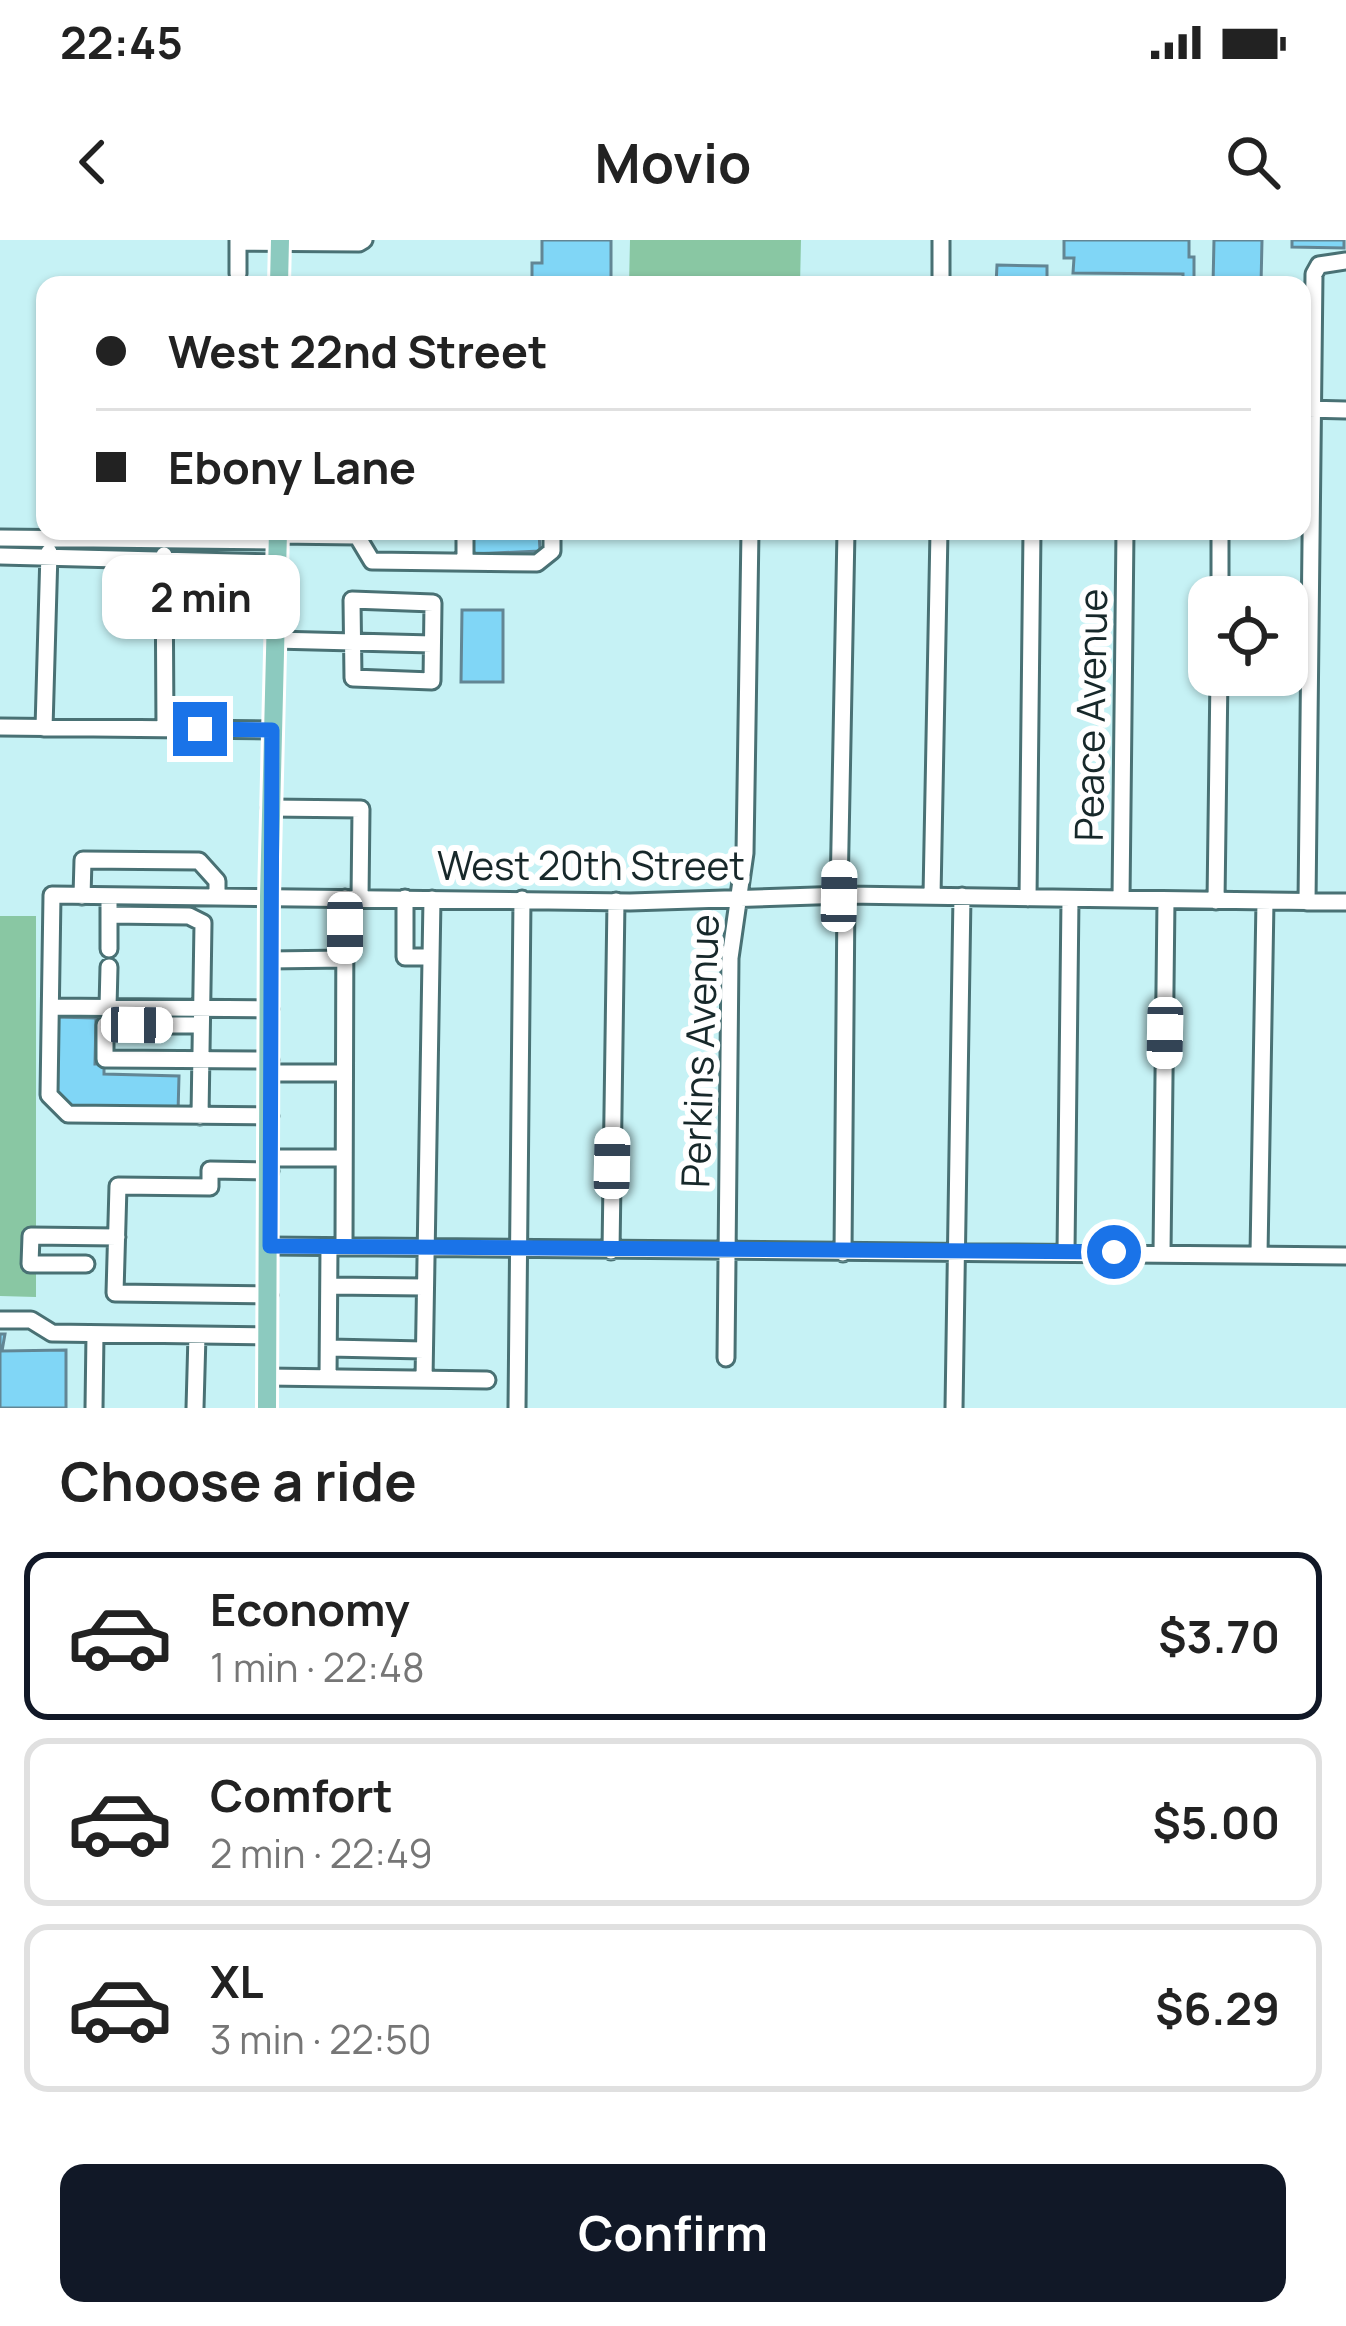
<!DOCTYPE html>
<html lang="en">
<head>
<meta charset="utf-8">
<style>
	:root { --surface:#fff; --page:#f6f6f6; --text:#222; --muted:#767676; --line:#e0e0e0; --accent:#111827 }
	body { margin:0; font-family:Manrope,sans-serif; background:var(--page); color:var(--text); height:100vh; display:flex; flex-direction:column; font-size:45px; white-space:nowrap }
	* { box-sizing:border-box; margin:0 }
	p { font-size:39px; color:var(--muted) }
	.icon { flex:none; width:66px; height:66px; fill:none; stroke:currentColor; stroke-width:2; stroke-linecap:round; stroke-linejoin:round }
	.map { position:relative; height:1168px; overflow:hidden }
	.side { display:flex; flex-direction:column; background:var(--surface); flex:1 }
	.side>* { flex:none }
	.top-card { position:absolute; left:36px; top:36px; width:1275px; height:264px; border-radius:24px; box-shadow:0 3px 9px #0004; display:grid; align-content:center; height:264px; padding:0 60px; background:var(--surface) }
	.tools { position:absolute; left:1188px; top:336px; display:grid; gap:24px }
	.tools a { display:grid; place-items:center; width:120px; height:120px; border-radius:24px; background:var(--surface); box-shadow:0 3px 9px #0004; font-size:60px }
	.end { position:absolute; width:54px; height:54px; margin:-27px; border:15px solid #1a73e8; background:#fff; box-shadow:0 0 0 6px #fff }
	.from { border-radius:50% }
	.bubble { position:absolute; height:84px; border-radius:24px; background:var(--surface); box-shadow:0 3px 9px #0004; font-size:39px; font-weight:700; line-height:84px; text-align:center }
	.car { position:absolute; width:36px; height:72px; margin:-36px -18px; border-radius:15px; box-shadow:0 0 9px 3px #0007; background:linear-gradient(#fff 24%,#345 0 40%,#fff 0 76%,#345 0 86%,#fff 0) }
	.top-card b { display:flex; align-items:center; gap:42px; height:114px; font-size:45px }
	.top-card b+b { border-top:3px solid var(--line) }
	.top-card i { width:30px; height:30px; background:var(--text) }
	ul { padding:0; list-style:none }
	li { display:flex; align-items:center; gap:36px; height:168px; margin:0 24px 18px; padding:0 36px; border:6px solid var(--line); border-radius:24px }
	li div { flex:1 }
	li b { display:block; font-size:45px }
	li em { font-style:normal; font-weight:700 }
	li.selected { border-color:var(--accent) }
	li>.icon { width:108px; height:108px; stroke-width:1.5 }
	h2 { padding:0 60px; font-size:54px; line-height:144px }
	.cta { display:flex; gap:24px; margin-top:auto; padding:24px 60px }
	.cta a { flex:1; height:138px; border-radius:24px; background:var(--accent); color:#fff; font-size:48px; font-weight:700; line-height:138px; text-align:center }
	.status { display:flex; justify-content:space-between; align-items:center; height:84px; padding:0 60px; background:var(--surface); direction:ltr }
	.status svg { height:33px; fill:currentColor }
	header { display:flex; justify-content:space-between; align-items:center; height:156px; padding:0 60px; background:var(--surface); font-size:54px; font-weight:700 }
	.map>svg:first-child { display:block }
</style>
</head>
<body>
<div class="status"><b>22:45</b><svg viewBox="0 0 49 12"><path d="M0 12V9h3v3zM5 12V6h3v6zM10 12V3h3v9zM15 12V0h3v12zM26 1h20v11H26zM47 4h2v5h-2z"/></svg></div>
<header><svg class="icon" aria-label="back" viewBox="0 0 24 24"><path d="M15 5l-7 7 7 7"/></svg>Movio<svg class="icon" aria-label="search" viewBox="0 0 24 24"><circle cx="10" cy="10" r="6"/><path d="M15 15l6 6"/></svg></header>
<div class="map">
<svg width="1346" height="1168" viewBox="0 0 1346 1168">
	<rect width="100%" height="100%" fill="#c6f2f5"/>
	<path fill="#89c7a3" d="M630,0H801L800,45H629Z
		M0,676H36V1057L0,1056Z"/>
	<path fill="#80d6f6" stroke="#628694" stroke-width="3" d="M542,0H611V45H532V23H542Z
		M1064,0H1189V17H1194V45H1183V34L1073,33L1074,18H1064Z
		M1214,0H1262L1261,45H1213Z
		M1292,0H1344V8L1292,7Z
		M997,25L1047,26V45H996Z
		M472,291H539L540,311L473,314Z
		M462,370H503V442H461Z
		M54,777L96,778L95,824H104V834L179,836L178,873L69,870L53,854Z
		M0,1094H5L2,1111L66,1110V1168H0Z"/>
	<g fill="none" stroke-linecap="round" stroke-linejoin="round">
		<defs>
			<path id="minor" d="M941,0V45
				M238,2L359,3L364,0
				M238,34V0
				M1305,169L1346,170
				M278,295L357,296L362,293
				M357,296L372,321L537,323L552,311V291
				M0,298L277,301
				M164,315L165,489
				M0,316L277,323
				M465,322V291
				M1220,357V291
				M352,360L433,363L432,441L353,438Z
				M275,400L432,404
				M0,487L272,490
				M44,488L49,312
				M270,568L361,569L360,658
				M839,655L846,291
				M82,656L83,620L199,621L217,641V656
				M109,656V675L189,676L203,683L200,876
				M932,656L939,291
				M405,658V717H431
				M1028,658L1032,291
				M1121,659L1125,291
				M1216,661L1219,435
				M1307,662L1314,34L1319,25L1346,21
				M109,709V675
				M269,720L345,719
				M51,767L270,769
				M108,767L109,727
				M201,785H105V819L270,820
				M270,833H344
				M270,876L68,874L49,855L52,655L630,662L846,655L1346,662
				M270,918H344
				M270,1006L1346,1016
				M344,1007L345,658
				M611,1011L616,661
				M1066,1012L1070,659
				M843,1013L846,655
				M1162,1013L1166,660
				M1259,1014L1265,661
				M86,1024H30L31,996L117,997
				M329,1046L424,1047
				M269,1055L115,1053L118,946L210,947V930L270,931
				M0,1080H31L52,1093L268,1096
				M329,1108L424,1110
				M726,1118L730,718L745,613L750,291
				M267,1137L487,1140
				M328,1138L329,1007
				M424,1139L432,659
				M94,1168L95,1094
				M195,1168L197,1095
				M517,1168L522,659
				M954,1168L962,656"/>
			<path id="major" d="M279,45L280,0
				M267,1168L269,657L278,291"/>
		</defs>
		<use href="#minor" stroke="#497174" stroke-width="21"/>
		<use href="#major" stroke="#fff" stroke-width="24"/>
		<use href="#minor" stroke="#fff" stroke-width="15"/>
		<use href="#major" stroke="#8ccabf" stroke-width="18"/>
	</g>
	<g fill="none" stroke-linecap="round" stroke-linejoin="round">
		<path stroke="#1a73e8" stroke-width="15" d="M200,489L272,490L270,1006L1114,1012"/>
	</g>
	<g text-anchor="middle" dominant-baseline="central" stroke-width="12" stroke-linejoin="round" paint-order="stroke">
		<g font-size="39" fill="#17282a" stroke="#fff">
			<text transform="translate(1090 475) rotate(-89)">Peace Avenue</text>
			<text x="591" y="625">West 20th Street</text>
			<text transform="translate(699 811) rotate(-88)">Perkins Avenue</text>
		</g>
	</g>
</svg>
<div class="tools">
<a><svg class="icon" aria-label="locate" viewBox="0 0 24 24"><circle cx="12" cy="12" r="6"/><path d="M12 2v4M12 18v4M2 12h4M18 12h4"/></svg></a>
</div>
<i class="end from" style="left:1114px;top:1012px"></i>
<i class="end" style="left:200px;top:489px"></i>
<div class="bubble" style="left:102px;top:315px;width:198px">2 min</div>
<i class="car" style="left:839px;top:656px;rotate:1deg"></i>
<i class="car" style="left:345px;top:688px;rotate:180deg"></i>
<i class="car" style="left:137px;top:785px;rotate:91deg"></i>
<i class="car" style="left:1165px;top:793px;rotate:181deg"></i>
<i class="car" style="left:612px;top:923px;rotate:1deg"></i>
<div class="top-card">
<b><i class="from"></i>West 22nd Street</b>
<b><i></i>Ebony Lane</b>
</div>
</div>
<section class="side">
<h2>Choose a ride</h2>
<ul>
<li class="selected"><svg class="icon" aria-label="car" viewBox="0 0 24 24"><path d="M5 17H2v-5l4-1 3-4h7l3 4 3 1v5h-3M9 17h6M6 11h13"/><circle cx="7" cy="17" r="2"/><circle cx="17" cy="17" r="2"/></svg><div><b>Economy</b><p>1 min · 22:48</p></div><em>$3.70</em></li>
<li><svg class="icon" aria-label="car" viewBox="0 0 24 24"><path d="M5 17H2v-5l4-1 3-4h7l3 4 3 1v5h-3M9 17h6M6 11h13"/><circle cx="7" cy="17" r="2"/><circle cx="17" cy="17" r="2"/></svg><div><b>Comfort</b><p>2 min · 22:49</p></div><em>$5.00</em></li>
<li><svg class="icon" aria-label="car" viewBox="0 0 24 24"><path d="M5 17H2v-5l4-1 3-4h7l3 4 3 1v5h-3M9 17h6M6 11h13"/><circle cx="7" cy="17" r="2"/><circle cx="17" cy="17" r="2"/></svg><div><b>XL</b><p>3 min · 22:50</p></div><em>$6.29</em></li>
</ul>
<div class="cta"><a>Confirm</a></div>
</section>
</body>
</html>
